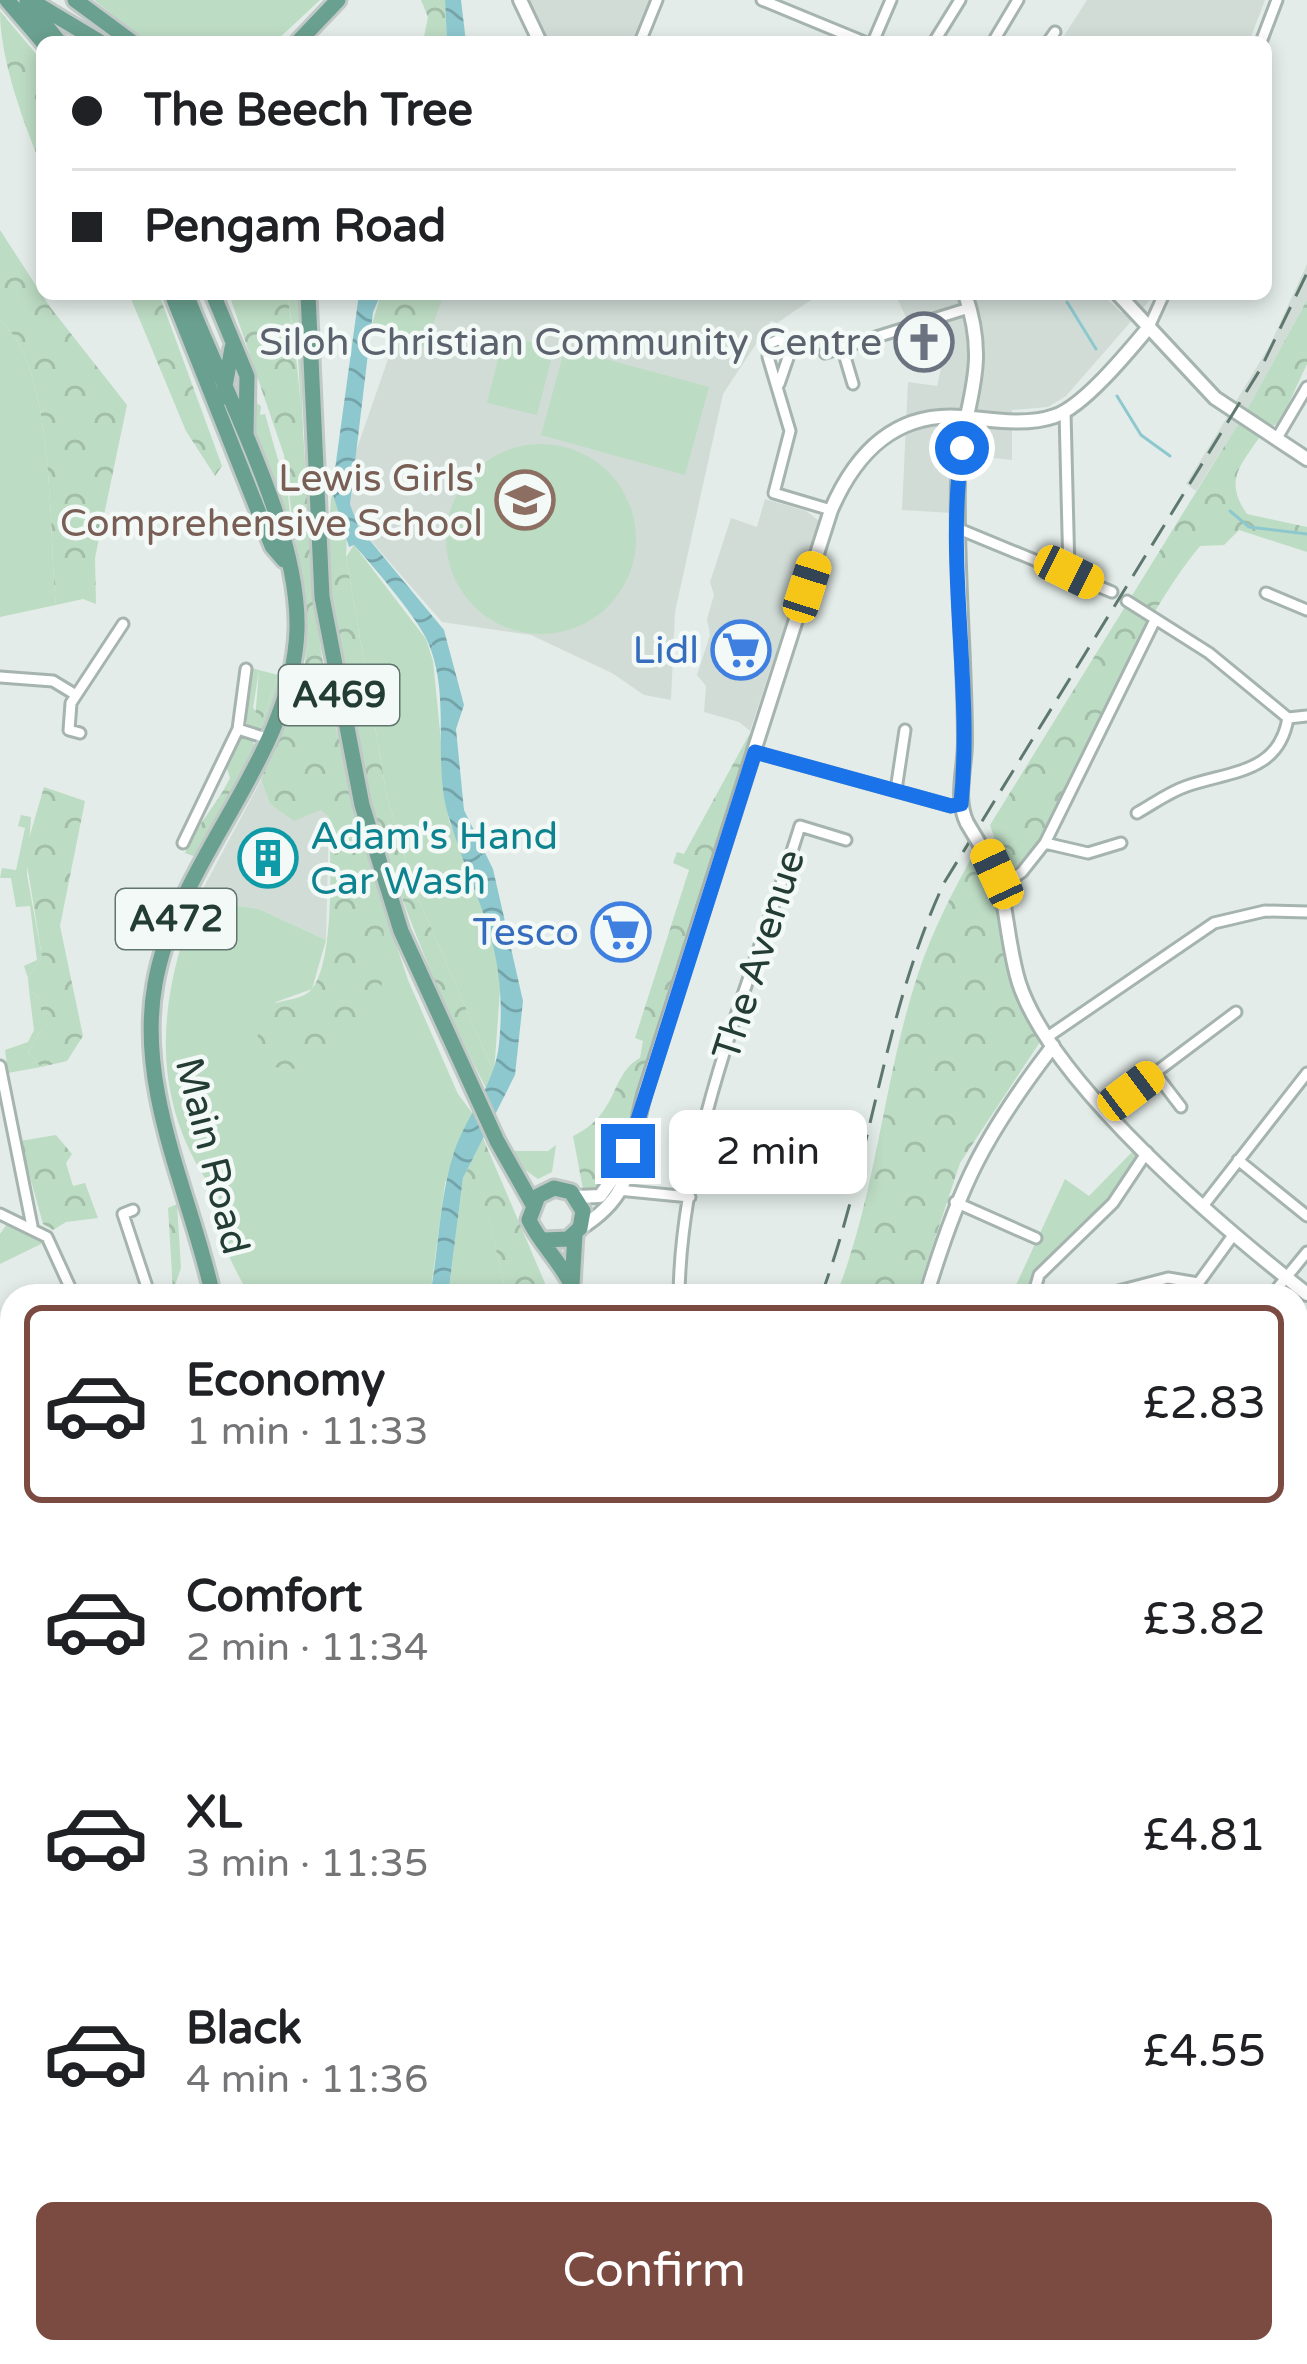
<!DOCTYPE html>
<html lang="en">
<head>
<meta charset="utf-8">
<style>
	:root { --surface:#fff; --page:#f6f6f6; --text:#202124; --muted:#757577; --line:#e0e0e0; --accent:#7b4a40 }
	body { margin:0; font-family:"Varela Round",sans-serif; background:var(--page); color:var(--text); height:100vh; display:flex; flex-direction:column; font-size:45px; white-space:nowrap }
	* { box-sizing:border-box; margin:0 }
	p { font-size:39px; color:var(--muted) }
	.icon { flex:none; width:66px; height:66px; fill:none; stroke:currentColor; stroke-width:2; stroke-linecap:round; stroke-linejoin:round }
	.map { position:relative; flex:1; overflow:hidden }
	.panel { position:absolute; left:0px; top:1284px; width:1308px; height:1080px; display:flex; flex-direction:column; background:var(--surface); border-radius:36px 36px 0 0; box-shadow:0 6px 18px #0003 }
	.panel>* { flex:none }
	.top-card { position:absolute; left:36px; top:36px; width:1236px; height:264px; border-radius:18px; box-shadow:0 6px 18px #0003; display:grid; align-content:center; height:264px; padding:0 36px; background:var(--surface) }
	.end { position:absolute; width:54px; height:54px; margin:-27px; border:15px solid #1a73e8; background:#fff; box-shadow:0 0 0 6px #fff }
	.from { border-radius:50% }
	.bubble { position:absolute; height:84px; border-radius:18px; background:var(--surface); box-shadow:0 6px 18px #0003; font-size:39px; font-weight:600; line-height:84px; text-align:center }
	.car { position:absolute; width:36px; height:72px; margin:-36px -18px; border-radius:15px; box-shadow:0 0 9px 3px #0007; background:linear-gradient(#f5c518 24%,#345 0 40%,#f5c518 0 76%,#345 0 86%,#f5c518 0) }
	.top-card b { display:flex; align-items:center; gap:42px; height:114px; font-size:45px }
	.top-card b+b { border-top:3px solid var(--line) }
	.top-card i { width:30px; height:30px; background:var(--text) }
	ul { padding:21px 0 0; list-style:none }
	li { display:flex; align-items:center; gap:36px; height:198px; margin:0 24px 18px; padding:0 12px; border:6px solid transparent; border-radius:18px }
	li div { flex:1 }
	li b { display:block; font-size:45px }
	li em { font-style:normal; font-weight:600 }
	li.selected { border-color:var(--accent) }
	li>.icon { width:108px; height:108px; stroke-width:1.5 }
	.cta { display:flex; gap:24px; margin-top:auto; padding:24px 36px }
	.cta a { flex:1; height:138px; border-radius:18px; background:var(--accent); color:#fff; font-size:48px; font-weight:600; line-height:138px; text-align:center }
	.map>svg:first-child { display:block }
</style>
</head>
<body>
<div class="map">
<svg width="1307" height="2364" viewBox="0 0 1307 2364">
	<defs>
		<pattern id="forest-crowns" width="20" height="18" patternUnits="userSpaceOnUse" patternTransform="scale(3)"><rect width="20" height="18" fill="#bddcc4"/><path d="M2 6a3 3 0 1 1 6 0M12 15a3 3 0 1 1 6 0" fill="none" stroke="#a2bea9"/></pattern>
		<pattern id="water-waves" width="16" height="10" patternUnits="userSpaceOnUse" patternTransform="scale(3)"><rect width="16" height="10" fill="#8ec8cf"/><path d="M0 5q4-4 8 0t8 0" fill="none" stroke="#74a4a9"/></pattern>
	</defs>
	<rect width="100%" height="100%" fill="#e3ece8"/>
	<path fill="#d1dcd7" d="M526,0H657L640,42H547Z
		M1087,0H1265L1249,42H1060Z
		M1307,264V300L1247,410L1235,403L1270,345Z
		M436,294H820L777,323L771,321L723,394L675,612L671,700L644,695L612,673L531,635L442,622L358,526L350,504L356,451L394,342L424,345Z
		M895,294H1102L1121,312L1139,294H1155L1066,396L1048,407L1012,410V460L958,454L952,513L902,510L908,382L937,386L944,355L940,311L907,319Z
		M1229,414L1240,421L1196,491L1186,484Z
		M765,499L806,511L819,521L750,731L739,722L704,712L706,686L697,675L710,635L707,619L714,595L710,582L731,518L757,527Z
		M261,780L270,804L320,810L329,817L326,940L259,909L197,900Z
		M0,1504L12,1535V1668L0,1673Z"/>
	<path fill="#bddcc4" d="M94,0H320L275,42H147Z
		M287,294H299L304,469L298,358Z
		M0,321C57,366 48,534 56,605L0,617Z
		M504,335L554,348L537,415L487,403Z
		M565,348L709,387L685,475L541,435Z
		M255,402L261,406L260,415L265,414L288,495L296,573L257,454Z
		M446 539a95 95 0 1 1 190 0a95 95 0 1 1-190 0Z
		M354,545L426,639L433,661L449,821L483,899L501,976L494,1073L416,893L387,797L346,557Z
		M251,668L259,670L253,708L263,718L278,675L282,676L264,730H250L244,717Z
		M21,815L31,817L27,875L42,957L28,978L24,966L37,960L30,906L16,907L11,878H0L2,868L16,870L25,828L18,826Z
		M381,899L408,980L458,1094L473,1114L445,1183L430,1296H249C235,1267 211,1231 219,1198C148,1105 156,1003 197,900L259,909L326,940L312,989L276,1002L259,1029L371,1026L382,957Z
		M29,990L41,999V1030L28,1052L41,1067L8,1073L5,1050L28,1042L34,1030Z
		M556,1145L552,1172L538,1179L521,1167L511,1151H548Z
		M1135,1149C1139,1202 1047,1240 1031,1296H1011L1065,1179L1089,1196Z
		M463,1178L488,1214L507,1296H448Z
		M7,1224L43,1243L0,1264V1234Z
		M1307,1577V1672L1296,1662V1589Z
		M103,2352H215L213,2364H139Z
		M732,2352H967L994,2364H721Z"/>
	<path fill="url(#forest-crowns)" d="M421,0H445L447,42H423L428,17Z
		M0,11L42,61V167C23,122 0,59 0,11Z
		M0,230L50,307L127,405L95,558L96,604L83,599L56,605C48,534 57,366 0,321Z
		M129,294H159L222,466L215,476L186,431Z
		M229,294H287C309,421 305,550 325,677C337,753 371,825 381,900C386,936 386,993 371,1027C349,1075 296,1073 253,1063L259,1029L270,1006C281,999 295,1001 306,994C337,977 330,850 329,817L320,810L294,821L270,804L261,780L305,668L306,623L284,455Z
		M381,294H444L425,347L370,331Z
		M1307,300V364L1279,424L1271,426L1247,410Z
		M1240,421L1259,438C1238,468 1225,482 1247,514L1307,527V552L1239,530L1224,545L1200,546C1147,611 1116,687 1079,762C1060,803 1041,848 1008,880L990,825Z
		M332,491L347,534L346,557L387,797L416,893L494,1073L486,1088C401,926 311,675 332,491Z
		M259,670L278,675L263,718L255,720Z
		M750,733L743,771L612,1172L596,1188L583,1189L573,1136C619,1115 610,1074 640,1058L643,1041L635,1038L689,870L673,863L677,852L684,854Z
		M241,737H251L256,749L199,858L185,853C196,825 217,805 230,778L226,765Z
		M44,787L85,801L60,926L83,1036L67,1061L41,1067L28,1052L41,1030V999L29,990L28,978L42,957L25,852Z
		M977,848C1015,914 995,976 1042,1039L960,1163L916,1296H836C877,1192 883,1080 918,974C933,929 954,889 977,848Z
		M56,1135L72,1154L66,1163L73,1186L85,1183L98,1218L66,1222L53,1230L43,1224L20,1141Z
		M483,1138L547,1288L543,1296H507L488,1215L463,1178Z
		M177,1204L181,1268L173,1291L168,1208Z
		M12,2236V2352H58L101,2364H0V2242Z
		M575,2352H652L658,2364H552Z"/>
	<path fill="url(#water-waves)" d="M445,0H461L466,42H447Z
		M359,294H381L373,312L350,504L358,526L444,630L464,705L456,729L464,810L493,869L523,1001L515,1075L463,1178L448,1296H430C439,1248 439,1199 454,1152C467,1114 495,1085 499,1044C509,945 475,903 449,818C431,761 453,694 426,638C414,614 373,566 354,545L349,547L332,491Z"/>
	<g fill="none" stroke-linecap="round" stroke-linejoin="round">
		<path stroke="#8ec8cf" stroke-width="3" d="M1067,302L1096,349
			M1117,396L1141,435L1170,456
			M1230,511L1249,527L1307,534
			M257,1293L435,1286"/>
		<defs>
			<path id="minor" d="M762,0L864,42
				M640,42L657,0
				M873,42L891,0
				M934,42L960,0
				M993,42L1018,0
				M1048,42L1055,32
				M1261,42L1277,0
				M1149,327L1164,294
				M842,347L853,384
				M825,353L969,308
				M779,384L790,352L780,339L769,344L768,357L790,431L774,493L831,510
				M1065,412L1069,572
				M1277,438L1307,387
				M959,529L1112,592
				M1266,593L1307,610
				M1127,601L1209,653L1288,718C1279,774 1229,771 1187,786C1169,792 1153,804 1137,813
				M0,677L53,681L76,695
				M1288,718L1307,716
				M238,729L266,738
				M80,733L69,730L71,703L123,624
				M755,752L951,806L961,804
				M896,790L905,730
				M183,843L238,729L246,669
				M1045,843L1088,853L1121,843
				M1001,887L1022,872L1045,843L1155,620
				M1046,1038L1214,923L1265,911L1307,912
				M0,1066L32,1226
				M1155,1073L1181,1107
				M1107,1109L1236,1012
				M1238,1160L1307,1216
				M618,1190L690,1197
				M955,1202L1036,1238
				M1203,1206L1307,1073
				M133,1210L123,1214L150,1296
				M0,1214L47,1237L74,1296
				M177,1296L178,1294
				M679,1296C681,1136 753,977 800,826L846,840
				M1033,1296L1039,1275L1113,1203L1147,1152
				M1099,1296L1168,1278L1198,1283
				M1189,1296L1234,1234
				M1271,1296L1307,1252
				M0,1357L12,1354
				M1296,1360L1307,1346
				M0,1490L12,1487
				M1296,1490L1307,1474
				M0,1681L12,1676
				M1296,1710L1307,1709
				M1296,1840L1307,1844
				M0,1843L12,1834
				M0,1952L12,1959
				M0,2017L12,2019
				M0,2087L9,2070
				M1296,2124L1307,2132
				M394,2352L396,2364
				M452,2352L459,2364"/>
			<path id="tertiary" d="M520,0L540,42
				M965,294C993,374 959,408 958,483C956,570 965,656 965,742C965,768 955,799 967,823
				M1118,294L1215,398L1307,459
				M997,873C1007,909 1008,948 1019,983C1052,1084 1223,1228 1307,1294
				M576,1197L600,1196L626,1160
				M579,1229C639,1192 627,1158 644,1095L831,510C856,452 896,411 963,417C992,420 1027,426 1055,416C1084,406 1129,351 1149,327
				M926,1296C959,1187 983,1137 1053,1046
				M1296,2234L1307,2230
				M1148,2352L1199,2360L1237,2352"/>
			<path id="secondary" d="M490,2352L496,2364"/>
			<path id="primary" d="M7,0L43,42
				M30,0L100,42
				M75,0L132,42
				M27,2L59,42
				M298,42L338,0
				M172,294L272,546L284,560
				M186,294C223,391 300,528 297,630C292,760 177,858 155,984C136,1089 191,1195 213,1296
				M213,294L247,376L246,433
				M308,294L322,597L362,805L401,931L497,1141L532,1203
				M223,397L232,348
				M544,1240L568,1239L580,1228L583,1211L571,1192L554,1188L538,1196L529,1220C539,1242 560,1261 572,1286
				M572,1285L575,1234
				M0,2215L12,2208
				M1003,2352L1028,2364"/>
		</defs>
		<use href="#minor" stroke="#a6b4af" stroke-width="15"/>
		<use href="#tertiary" stroke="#a6b4af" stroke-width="18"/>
		<use href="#secondary" stroke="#a2b7af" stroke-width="20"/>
		<use href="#primary" stroke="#c1c9c6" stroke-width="21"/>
		<use href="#minor" stroke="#fff" stroke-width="9"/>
		<use href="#tertiary" stroke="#fff" stroke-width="12"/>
		<use href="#secondary" stroke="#fff" stroke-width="14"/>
		<use href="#primary" stroke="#6aa08f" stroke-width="15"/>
		<path stroke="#5e7870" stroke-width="3" stroke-dasharray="24 12" stroke-linecap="butt" d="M821,1296C871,1161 883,1014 944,883L1261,368L1307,273
			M1296,2317L1307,2319"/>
		<defs>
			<path id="tertiary-bridge" d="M967,823L997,873
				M1296,2323L1307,2316"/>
		</defs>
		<use href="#tertiary-bridge" stroke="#a6b4af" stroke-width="18" stroke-linecap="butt"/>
		<use href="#tertiary-bridge" stroke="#fff" stroke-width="12"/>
	</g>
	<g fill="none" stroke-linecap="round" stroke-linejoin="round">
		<path stroke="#1a73e8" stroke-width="15" d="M628,1151L755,752L951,806L961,804C973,686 945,566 962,448"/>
	</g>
	<defs>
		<symbol id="church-ring" viewBox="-11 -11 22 22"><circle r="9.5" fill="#f3f9f6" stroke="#6b7280" stroke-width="1.5"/><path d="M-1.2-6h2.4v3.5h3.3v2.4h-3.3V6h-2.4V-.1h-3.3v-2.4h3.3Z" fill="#6b7280"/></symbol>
		<symbol id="school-ring" viewBox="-11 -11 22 22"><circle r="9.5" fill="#f3f9f6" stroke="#8d6e63" stroke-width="1.5"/><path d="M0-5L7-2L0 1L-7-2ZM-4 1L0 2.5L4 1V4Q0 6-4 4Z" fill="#8d6e63"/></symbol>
		<symbol id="supermarket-ring" viewBox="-11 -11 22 22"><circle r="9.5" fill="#f3f9f6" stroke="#3f7fe0" stroke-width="1.5"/><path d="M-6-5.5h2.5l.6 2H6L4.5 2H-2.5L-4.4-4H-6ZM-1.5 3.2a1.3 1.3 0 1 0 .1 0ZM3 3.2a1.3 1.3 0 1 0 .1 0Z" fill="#3f7fe0"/></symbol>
		<symbol id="building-ring" viewBox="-11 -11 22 22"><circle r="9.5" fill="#f3f9f6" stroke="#0f9aa8" stroke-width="1.5"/><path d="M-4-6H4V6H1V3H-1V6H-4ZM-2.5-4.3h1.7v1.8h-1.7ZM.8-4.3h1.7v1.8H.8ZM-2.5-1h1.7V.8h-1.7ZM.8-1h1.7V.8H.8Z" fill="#0f9aa8"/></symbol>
	</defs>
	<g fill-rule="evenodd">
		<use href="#church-ring" x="891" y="309" width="66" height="66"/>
		<use href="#school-ring" x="492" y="467" width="66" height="66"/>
		<use href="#supermarket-ring" x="708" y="617" width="66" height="66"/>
		<use href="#building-ring" x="235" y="825" width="66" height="66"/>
		<use href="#supermarket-ring" x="588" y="899" width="66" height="66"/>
	</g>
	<g text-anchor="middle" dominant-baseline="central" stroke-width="9" stroke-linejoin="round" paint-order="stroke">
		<g fill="#f3f9f6" stroke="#61756f" stroke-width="3">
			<rect x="279" y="665" width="120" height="60" rx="9"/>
			<rect x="116" y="889" width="120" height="60" rx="9"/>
		</g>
		<g font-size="36" font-weight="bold" fill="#233d35">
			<text x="339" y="695">A469</text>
			<text x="176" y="919">A472</text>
		</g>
		<g font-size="39" fill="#5b616d" stroke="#f3f9f6" text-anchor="end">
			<text x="882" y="342">Siloh Christian Community Centre</text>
		</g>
		<g font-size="39" fill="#785e54" stroke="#f3f9f6" text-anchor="end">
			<text x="483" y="478">Lewis Girls'<tspan x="483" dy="45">Comprehensive School</tspan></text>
		</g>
		<g font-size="39" fill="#366cbe" stroke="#f3f9f6" text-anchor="end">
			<text x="699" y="650">Lidl</text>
			<text x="579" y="932">Tesco</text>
		</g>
		<g font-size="39" fill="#0d838f" stroke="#f3f9f6" text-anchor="start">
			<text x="310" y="836">Adam's Hand<tspan x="310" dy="45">Car Wash</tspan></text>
		</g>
		<g font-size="39" fill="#233d35" stroke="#f3f9f6">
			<text transform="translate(759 955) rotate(-72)">The Avenue</text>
			<text transform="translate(212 1156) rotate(76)">Main Road</text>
		</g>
	</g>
</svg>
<i class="end from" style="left:962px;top:448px"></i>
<i class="end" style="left:628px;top:1151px"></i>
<div class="bubble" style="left:669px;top:1110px;width:198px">2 min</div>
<i class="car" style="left:1069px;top:572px;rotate:116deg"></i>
<i class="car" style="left:807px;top:587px;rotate:18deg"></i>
<i class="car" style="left:997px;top:874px;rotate:335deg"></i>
<i class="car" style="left:1131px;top:1091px;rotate:53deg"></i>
<div class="top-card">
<b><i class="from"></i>The Beech Tree</b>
<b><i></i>Pengam Road</b>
</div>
<section class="panel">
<ul>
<li class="selected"><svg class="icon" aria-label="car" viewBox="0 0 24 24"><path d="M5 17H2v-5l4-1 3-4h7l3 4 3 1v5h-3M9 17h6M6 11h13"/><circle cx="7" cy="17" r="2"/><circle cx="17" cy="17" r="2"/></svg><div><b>Economy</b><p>1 min · 11:33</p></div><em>£2.83</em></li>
<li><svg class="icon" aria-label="car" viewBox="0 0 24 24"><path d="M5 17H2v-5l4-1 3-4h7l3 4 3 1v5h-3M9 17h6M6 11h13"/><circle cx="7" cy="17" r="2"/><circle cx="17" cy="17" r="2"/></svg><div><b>Comfort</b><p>2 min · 11:34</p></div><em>£3.82</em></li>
<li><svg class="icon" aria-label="car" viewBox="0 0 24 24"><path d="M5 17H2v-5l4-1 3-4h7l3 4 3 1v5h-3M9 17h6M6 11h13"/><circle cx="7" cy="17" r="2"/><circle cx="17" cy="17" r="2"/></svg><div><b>XL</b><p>3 min · 11:35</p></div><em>£4.81</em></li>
<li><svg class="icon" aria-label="car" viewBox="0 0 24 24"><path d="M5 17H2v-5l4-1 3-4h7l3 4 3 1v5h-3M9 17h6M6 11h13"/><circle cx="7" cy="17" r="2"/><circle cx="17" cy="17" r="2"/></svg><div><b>Black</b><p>4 min · 11:36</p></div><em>£4.55</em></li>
</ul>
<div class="cta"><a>Confirm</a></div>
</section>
</div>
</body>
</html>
